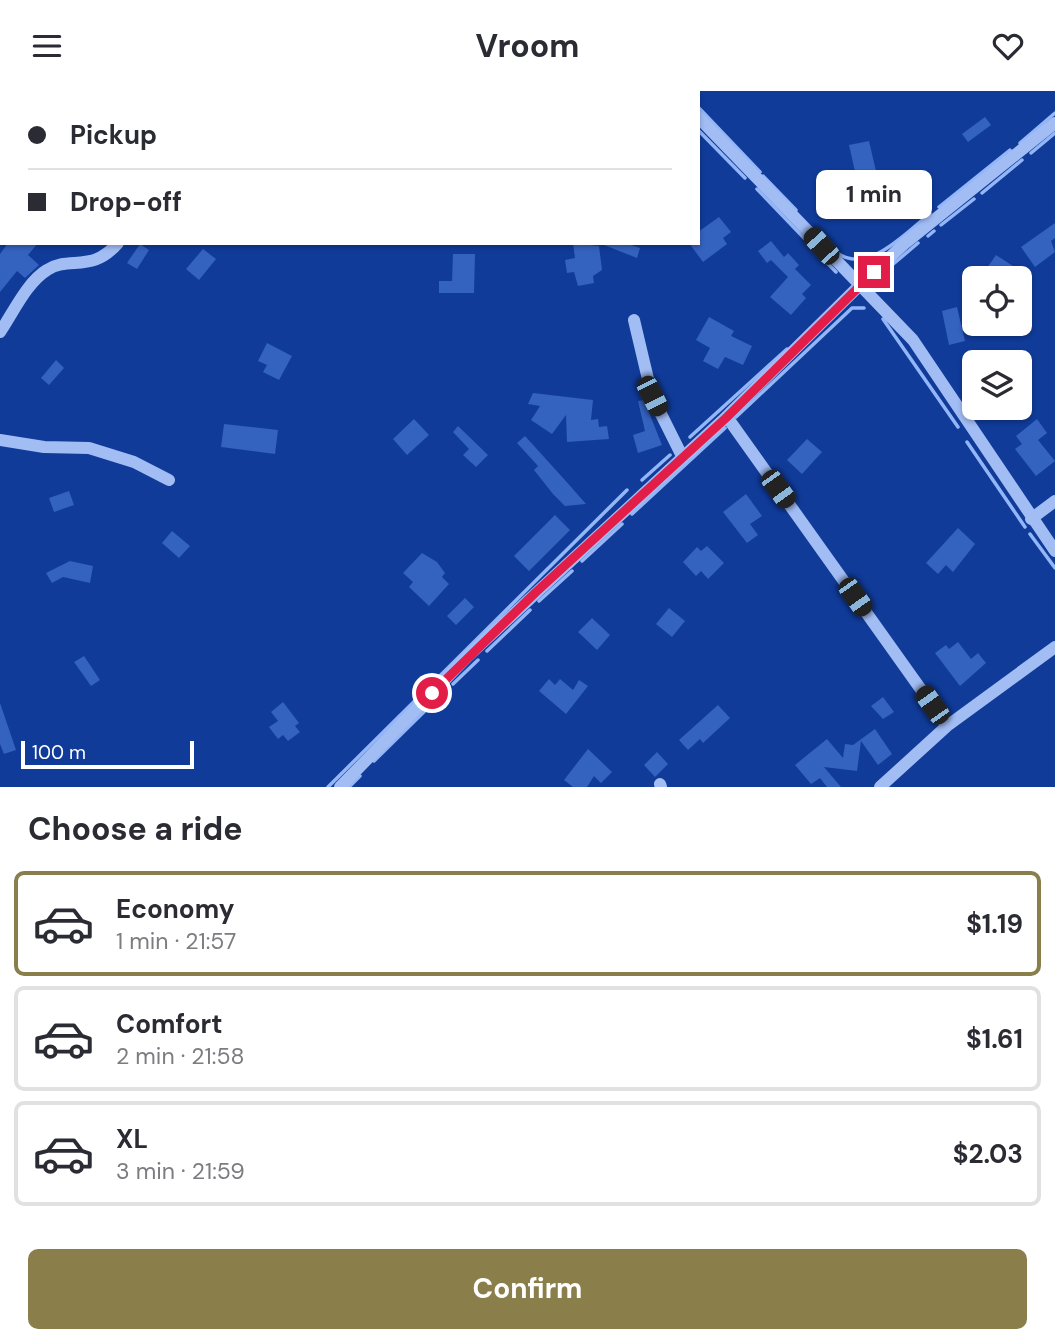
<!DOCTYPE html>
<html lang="en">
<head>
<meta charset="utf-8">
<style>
	:root { --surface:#fff; --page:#f2f2f3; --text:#2b2b33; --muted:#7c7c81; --line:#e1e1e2; --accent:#8a7f4a }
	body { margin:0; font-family:"DM Sans",sans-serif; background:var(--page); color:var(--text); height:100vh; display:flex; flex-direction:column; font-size:26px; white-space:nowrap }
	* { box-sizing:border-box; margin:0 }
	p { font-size:23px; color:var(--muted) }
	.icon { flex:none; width:38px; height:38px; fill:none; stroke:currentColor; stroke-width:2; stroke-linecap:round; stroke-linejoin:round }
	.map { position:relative; height:696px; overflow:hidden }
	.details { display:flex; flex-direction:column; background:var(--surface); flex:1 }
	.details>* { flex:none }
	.top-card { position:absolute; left:0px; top:0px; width:700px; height:154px; box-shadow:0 2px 5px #0004; display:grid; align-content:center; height:154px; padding:0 28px; background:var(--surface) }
	.controls { position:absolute; left:962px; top:175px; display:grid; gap:14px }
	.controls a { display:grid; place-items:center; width:70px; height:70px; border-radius:10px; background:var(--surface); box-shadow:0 2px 5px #0004; font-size:35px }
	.scale { position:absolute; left:21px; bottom:18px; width:173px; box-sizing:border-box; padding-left:7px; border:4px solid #fff; border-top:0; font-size:19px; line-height:24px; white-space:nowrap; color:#fff; -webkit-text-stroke:5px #103b99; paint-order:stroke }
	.end { position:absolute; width:32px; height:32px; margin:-16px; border:9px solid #e11d48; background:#fff; box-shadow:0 0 0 4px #fff }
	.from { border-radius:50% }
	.bubble { position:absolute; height:49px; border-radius:10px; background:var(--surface); box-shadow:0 2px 5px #0004; font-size:23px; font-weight:700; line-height:49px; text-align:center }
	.car { position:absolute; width:21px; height:42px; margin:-21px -10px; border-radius:9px; box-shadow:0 0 5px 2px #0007; background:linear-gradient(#222 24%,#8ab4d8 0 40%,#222 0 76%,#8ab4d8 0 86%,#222 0) }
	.top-card b { display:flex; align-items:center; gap:24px; height:66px; font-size:26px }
	.top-card b+b { border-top:2px solid var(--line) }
	.top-card i { width:18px; height:18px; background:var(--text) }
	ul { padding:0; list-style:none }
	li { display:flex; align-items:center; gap:21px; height:105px; margin:0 14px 10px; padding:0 14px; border:4px solid var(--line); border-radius:10px }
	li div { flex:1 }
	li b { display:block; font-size:26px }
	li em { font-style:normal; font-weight:700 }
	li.active { border-color:var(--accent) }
	li>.icon { width:63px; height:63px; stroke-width:1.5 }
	h2 { padding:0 28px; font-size:32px; line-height:84px }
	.button { display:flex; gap:14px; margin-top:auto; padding:14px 28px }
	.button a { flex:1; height:80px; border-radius:10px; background:var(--accent); color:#fff; font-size:28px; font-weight:700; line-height:80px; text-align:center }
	header { display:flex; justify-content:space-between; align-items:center; height:91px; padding:0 28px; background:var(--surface); font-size:32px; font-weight:700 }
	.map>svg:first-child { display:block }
</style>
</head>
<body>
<header><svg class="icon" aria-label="menu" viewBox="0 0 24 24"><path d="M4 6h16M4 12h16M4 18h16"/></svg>Vroom<svg class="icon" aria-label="heart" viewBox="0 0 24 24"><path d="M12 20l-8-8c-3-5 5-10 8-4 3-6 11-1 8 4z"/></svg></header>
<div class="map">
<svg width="1055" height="696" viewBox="0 0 1055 696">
	<rect width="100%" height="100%" fill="#103b99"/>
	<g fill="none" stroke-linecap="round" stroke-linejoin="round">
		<path stroke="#93b6f8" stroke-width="3.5" d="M685,0L686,2
			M698,16L760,81
			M698,39L745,87
			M1020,52L1055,22
			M1031,62L1055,42
			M763,85L796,119
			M757,98L804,147
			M982,102L1022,69
			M939,116L1010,59
			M941,134L974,108
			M928,145L934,140
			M809,153L836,181
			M837,162C869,184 905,142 930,123
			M882,190L885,180L918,152
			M883,228L958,336
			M736,326L852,217H864
			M690,346L787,258
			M967,351L1025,436
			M642,389L670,364
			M632,423L725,337
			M1030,443L1055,477
			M582,470L622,433
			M539,510L572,480
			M487,560L530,519
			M453,593L478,569
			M374,670L443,602
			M328,696L627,399
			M349,696L360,685"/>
	</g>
	<path fill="#3462bf" d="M985,26L991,34L968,51L962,43Z
		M869,50L876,80L856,85L849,54Z
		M719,126L731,141L723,147L727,153L703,171L689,152H698V141Z
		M1055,132V147L1051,150L1055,161L1035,176L1021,156Z
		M771,150L784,166L788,162L799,174L795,178L811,194L802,203L806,207L791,224L770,206L788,186L771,169L767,172L758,160Z
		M8,152H38L28,164L39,174L25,187L17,180L0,201V163Z
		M573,152L599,155L602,179L593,185L594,192L578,195L574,181L567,182L565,169L575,167Z
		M599,152H625L640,157L637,167Z
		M140,153L149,159L137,178L127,172Z
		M203,158L216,168L199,189L186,178Z
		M453,163H475L474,202H439V190H452Z
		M996,164L1013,175L1004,187H980Z
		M957,216L965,250L949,254L942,220Z
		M709,226L734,240L731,245L752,255L743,274L725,266L718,278L703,270L710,257L696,249Z
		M267,252L292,265L279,289L263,281L267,274L258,270Z
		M56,269L64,277L49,294L41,287Z
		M533,302L593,309L591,329L598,328L599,336L607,335L609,348L567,351L566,324L552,343L531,329L540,315L528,313Z
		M644,309L662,354L638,362L633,344L645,340L638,310Z
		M414,328L429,344L407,364L393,348Z
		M1037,328L1047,342L1038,349L1055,370L1036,385L1015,358L1022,353L1016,345Z
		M224,333L278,339L275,363L221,356Z
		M458,335L488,364L476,376L463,364L469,358L453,341Z
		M525,345L564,388L586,413L565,415L553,403L534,379L538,375L517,352Z
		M807,348L822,361L802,383L787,369Z
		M69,400L74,414L54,421L49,407Z
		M746,403L762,425L750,433L758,444L747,452L723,421Z
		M555,424L570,439L529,480L514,465Z
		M958,437L975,453L953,481L946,474L938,483L926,472Z
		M172,440L190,455L179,467L162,452Z
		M707,455L724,472L708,488L701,480L696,485L683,471L697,456L701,460Z
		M422,462L437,471L445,482L442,486L449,493L429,515L409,496L413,491L403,482Z
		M70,470L93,475L90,492L63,486L52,492L46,482Z
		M465,507L474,516L456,534L447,525Z
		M669,517L685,530L672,546L656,533Z
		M592,527L610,544L597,559L578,541Z
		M958,551L971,568L978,562L986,572L960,595L935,562L946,554L949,558Z
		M84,565L100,589L91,595L74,571Z
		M549,588L555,594L560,588L573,599L579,589L588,595L566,623L539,600Z
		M883,606L894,621L883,628L871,615Z
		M283,611L299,632L295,635L300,641L288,650L283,644L278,648L269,636L278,630L271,621Z
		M0,612L16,659L4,663L0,653Z
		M718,614L730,627L703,652L700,648L688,659L679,649Z
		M875,638L892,663L878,674L861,650L857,680L824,676L841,696H827L820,687L811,693L795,674L827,648L843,667L845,653L853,654Z
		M588,658L612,681L601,692L594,685L587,696H573L564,689Z
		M657,661L668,673L655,686L644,674Z"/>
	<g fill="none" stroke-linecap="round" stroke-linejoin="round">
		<path stroke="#a2bdf4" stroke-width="12" d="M223,0L224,2
			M676,0L677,2
			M698,26L913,249L1055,460
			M634,229L652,305L683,367
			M0,241C13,222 27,191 47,179C70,164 91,183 118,152
			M727,326L947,635
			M0,349L44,356L89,357L134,371L169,389
			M1031,428L1055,410
			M660,693L661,696
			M340,696L468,565L722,330L859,195L904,153L1055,32
			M880,696L947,635L1055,556"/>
	</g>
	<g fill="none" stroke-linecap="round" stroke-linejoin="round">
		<path stroke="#e11d48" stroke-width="9" d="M432,602L535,502L727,326L874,181"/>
	</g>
</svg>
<div class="controls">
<a><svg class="icon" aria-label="locate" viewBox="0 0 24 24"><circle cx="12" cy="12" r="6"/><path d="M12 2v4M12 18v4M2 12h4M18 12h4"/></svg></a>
<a><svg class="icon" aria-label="layers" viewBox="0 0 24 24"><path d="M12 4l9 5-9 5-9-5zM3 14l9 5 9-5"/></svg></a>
</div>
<div class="scale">100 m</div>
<i class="end from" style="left:432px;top:602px"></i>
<i class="end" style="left:874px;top:181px"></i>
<div class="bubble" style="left:816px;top:79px;width:116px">1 min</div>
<i class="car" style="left:821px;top:155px;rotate:318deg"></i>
<i class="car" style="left:652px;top:305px;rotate:153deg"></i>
<i class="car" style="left:778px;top:398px;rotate:144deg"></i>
<i class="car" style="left:855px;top:506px;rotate:145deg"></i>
<i class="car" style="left:932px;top:614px;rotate:325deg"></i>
<div class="top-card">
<b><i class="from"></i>Pickup</b>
<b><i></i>Drop-off</b>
</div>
</div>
<section class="details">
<h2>Choose a ride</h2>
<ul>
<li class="active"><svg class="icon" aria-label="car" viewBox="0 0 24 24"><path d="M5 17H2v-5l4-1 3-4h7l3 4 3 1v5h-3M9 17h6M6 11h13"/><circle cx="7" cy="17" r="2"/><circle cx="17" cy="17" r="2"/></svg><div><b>Economy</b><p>1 min · 21:57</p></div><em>$1.19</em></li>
<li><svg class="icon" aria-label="car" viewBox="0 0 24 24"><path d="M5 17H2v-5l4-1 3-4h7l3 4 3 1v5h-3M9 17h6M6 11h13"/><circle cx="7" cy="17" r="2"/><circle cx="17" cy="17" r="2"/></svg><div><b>Comfort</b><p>2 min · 21:58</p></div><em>$1.61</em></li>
<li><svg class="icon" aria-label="car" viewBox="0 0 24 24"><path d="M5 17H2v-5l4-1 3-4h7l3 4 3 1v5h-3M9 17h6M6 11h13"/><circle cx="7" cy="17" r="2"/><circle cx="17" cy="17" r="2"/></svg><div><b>XL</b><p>3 min · 21:59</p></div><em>$2.03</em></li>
</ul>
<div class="button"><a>Confirm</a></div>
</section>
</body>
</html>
